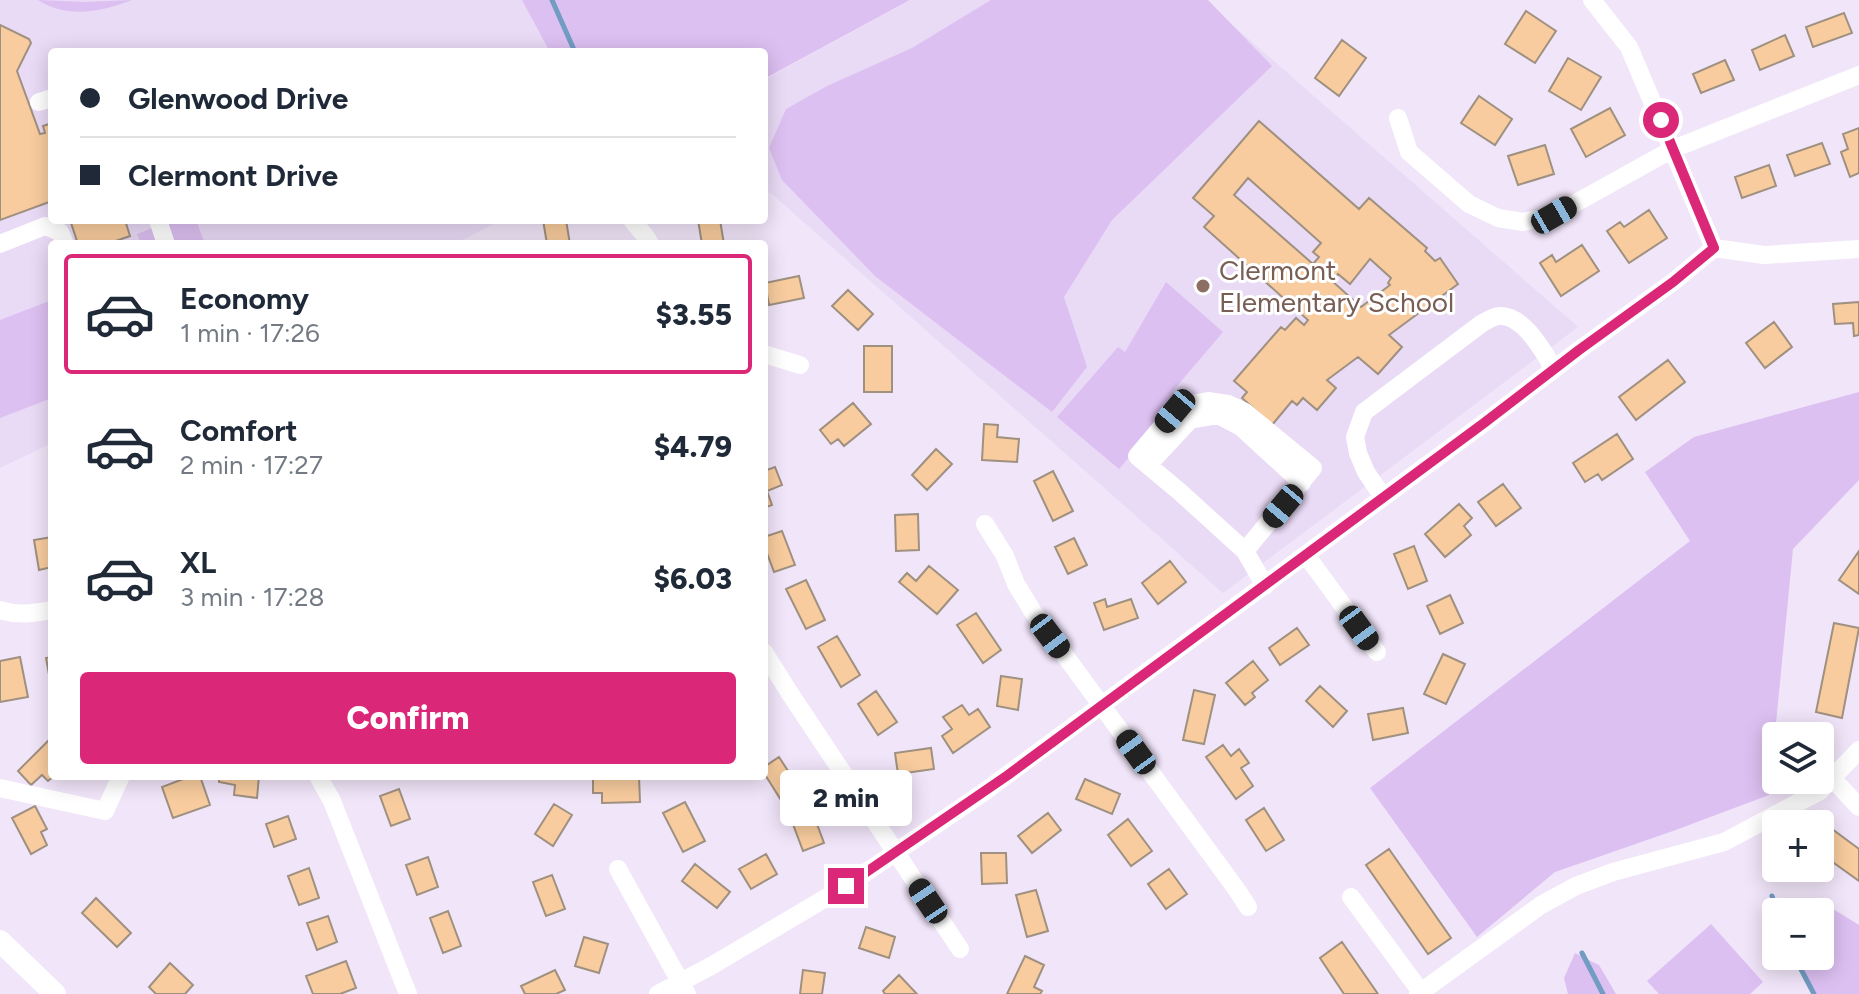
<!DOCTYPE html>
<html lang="en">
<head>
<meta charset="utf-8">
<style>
	:root { --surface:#fff; --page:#f6f6f7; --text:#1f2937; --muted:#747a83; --line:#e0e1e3; --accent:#db2777 }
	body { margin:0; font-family:Figtree,sans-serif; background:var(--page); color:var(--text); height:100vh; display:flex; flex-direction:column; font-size:30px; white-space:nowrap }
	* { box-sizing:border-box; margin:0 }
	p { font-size:26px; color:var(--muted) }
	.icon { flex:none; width:44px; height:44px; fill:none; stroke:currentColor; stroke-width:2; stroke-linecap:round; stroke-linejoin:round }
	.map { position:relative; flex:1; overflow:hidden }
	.details { position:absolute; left:48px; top:240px; width:720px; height:540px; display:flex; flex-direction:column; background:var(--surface); border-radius:8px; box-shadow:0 4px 20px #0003 }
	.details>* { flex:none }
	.top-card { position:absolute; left:48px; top:48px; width:720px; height:176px; border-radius:8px; box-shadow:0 4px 20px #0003; display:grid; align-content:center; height:176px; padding:0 32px; background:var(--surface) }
	.controls { position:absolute; left:1762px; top:722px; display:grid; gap:16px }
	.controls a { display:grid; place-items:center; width:72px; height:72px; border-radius:8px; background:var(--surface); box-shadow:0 4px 20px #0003; font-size:40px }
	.end { position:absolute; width:36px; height:36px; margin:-18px; border:10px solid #db2777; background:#fff; box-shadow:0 0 0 4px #fff }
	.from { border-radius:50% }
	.bubble { position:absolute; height:56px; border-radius:8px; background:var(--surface); box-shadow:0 4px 20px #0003; font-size:26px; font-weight:800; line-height:56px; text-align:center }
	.car { position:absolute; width:24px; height:48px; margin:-24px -12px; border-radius:10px; box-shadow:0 0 6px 2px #0007; background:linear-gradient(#222 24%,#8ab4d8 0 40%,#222 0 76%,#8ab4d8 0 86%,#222 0) }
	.top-card b { display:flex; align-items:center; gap:28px; height:76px; font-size:30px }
	.top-card b+b { border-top:2px solid var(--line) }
	.top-card i { width:20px; height:20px; background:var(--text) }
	ul { padding:14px 0 0; list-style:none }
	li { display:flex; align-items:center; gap:24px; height:120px; margin:0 16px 12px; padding:0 16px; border:4px solid transparent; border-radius:8px }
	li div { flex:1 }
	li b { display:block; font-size:30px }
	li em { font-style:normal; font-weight:800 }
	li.current { border-color:var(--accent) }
	li>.icon { width:72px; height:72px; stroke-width:1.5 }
	.action { display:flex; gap:16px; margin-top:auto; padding:16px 32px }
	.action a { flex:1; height:92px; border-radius:8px; background:var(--accent); color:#fff; font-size:32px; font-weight:800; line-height:92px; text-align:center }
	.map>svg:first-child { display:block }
</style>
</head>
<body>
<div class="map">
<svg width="1859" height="994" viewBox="0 0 1859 994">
	<rect width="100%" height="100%" fill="#f1e5f9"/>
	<path fill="#e9daf5" d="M0,0H525L552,52H52V220H501L455,244H52V443L0,468Z
		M911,0H1204L1578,327L1223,593L764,187V80Z"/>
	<path fill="#ddc0f2" d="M38,0L85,2L132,0C100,12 68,19 38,0Z
		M522,0H910L764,79V52H550Z
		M991,0H1208L1272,66L1112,220L1064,297L1087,367L1052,412L875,276L782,180L769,148L786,109L827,86L912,48Z
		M173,220H196L205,244H141L137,234Z
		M1166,282L1223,332L1172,392L1179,400L1119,469L1057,417L1118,347L1125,352Z
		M52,300V398L0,418V320Z
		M1859,392V480L1793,549L1769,795L1673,831L1555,872L1477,937L1370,788L1690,541L1645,472L1694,437Z
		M1817,899L1859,925V994H1813L1795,956H1820V912H1790Z
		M1711,924L1763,982L1750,994H1659L1647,981Z
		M1575,953L1599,965L1616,994H1568L1564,978Z"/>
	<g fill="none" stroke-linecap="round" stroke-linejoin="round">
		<path stroke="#729cc2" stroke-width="5" d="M552,0L575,52
			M1772,896L1777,912
			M1582,953L1603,994
			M1794,956L1814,994"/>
	</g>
	<path fill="#f8cc9e" stroke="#9f9080" stroke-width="2" fill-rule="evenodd" d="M1526,11L1556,31L1535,63L1505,44Z
		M1844,13L1852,33L1813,47L1806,27Z
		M0,25L29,39L31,43L17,71L40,134L45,133L43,126L52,123V201L0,220Z
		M1785,35L1794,56L1760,70L1752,50Z
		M1342,40L1366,58L1339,96L1315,78Z
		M1568,58L1601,77L1581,110L1549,91Z
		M1725,60L1734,80L1701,93L1693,74Z
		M1479,96L1512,119L1495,145L1461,123Z
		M1610,108L1625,135L1586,157L1571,129Z
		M1259,121L1359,209L1369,198L1427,248L1425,251L1435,261L1440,258L1458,284L1389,335L1402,347L1378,374L1358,357L1327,380L1336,388L1317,410L1303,398L1297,405L1292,401L1272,425L1242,398L1247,392L1234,381L1281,327L1285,330L1296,318L1304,325L1308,320L1204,227L1214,216L1193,198ZM1248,178L1321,243L1313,252L1319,257L1313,264L1234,195ZM1370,259L1391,278L1388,283L1390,285L1361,307L1332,281L1338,274L1350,284Z
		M1859,128V173L1850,177L1841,152L1848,149L1843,134Z
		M1822,143L1830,164L1795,176L1787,155Z
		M1545,145L1554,174L1518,185L1508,156Z
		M1769,165L1776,186L1742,198L1735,177Z
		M1649,210L1667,238L1629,263L1607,231L1620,222L1624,227Z
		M70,220H125L130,236L107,244H78Z
		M543,220H566L570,244H547Z
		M698,220H720L724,244H702Z
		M1582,245L1599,271L1561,296L1540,263L1552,255L1556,262Z
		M799,276L804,298L769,305L765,283Z
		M848,290L873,314L858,330L832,306Z
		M1859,302V335L1854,336L1853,323L1835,324L1833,304Z
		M1774,322L1792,347L1765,368L1746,343Z
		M864,346H892V392H864Z
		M1668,360L1685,382L1636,420L1619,397Z
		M853,403L871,424L844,446L838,439L831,444L820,430Z
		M984,424L998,425L997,437L1019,439L1017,462L982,460Z
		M1617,434L1633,459L1602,480L1598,474L1585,482L1573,463Z
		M936,449L952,464L927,490L912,475Z
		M775,467L782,485L767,491L772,505L764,508V471Z
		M1053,471L1073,511L1053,521L1034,481Z
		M1503,484L1521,508L1496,526L1478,502Z
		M1459,504L1472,518L1464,526L1471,535L1445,557L1425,534Z
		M918,514L919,550L896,551L895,515Z
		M782,531L795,565L774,572L764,545V537Z
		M52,537V567L39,570L34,540Z
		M1074,538L1087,565L1068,574L1055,547Z
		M1414,546L1427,581L1408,589L1394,554Z
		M1859,551V594L1839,580Z
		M1170,561L1186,582L1158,604L1142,583Z
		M929,566L958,590L937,614L899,582L907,573L916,581Z
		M806,580L825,620L806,629L786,589Z
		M1450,595L1463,623L1440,634L1427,606Z
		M1105,599L1107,607L1131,599L1138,618L1104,630L1094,603Z
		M976,613L1001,650L983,663L957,625Z
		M1834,623L1859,628L1842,718L1816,712Z
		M1297,628L1309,645L1280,665L1269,648Z
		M837,636L860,675L841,687L818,647Z
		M1443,654L1465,664L1446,704L1424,694Z
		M20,657L28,697L0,702V661Z
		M52,657V679L50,680L46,658Z
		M1253,661L1268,680L1252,693L1255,697L1245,705L1226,683Z
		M1001,676L1022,679L1018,710L997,706Z
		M1320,686L1347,711L1333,727L1306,701Z
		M1194,690L1215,695L1204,744L1183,740Z
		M876,691L897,722L878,735L858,704Z
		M962,705L969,715L978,709L990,727L953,753L942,736L952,729L943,717Z
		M1403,708L1408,733L1373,740L1368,714Z
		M50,739L52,741V776H54L48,781L42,775L31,785L18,771Z
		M1223,745L1231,756L1239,749L1249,763L1241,768L1253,786L1236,799L1206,757Z
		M931,748L934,769L898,774L895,753Z
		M779,757L799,788L781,800L764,773V767Z
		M191,776H200L210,805L173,818L162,787Z
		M219,776H259L257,798L234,795L235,785L219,782Z
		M639,777L640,802L602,803V793H593V778Z
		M1085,779L1120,794L1112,814L1076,799Z
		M399,789L410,819L391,826L380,796Z
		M685,802L705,841L683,852L663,813Z
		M554,804L572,815L553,846L535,834Z
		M35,806L47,829L41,832L47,845L31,854L12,818Z
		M811,808L824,843L803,851L790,816Z
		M1264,808L1284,840L1266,851L1246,820Z
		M1048,813L1061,830L1032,853L1018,836Z
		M288,816L296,839L274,847L266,824Z
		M1128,819L1152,851L1131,866L1108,835Z
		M1828,826L1859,849V881L1820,853V838Z
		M1389,849L1451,938L1428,954L1366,865Z
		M981,853H1006L1007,883L982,884Z
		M766,854L777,874L751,889L739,869Z
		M428,857L438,887L417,895L406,865Z
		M695,864L730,892L717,908L682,881Z
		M309,868L319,898L299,905L288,876Z
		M1169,869L1187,894L1166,909L1148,884Z
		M552,875L565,909L546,916L533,882Z
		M1036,890L1048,931L1027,937L1016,895Z
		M96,898L131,933L117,947L82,913Z
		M448,911L461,946L443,953L430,918Z
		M328,916L337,942L317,950L307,923Z
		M866,927L895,937L889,958L859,948Z
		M584,937L608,944L599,973L575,966Z
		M1342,942L1378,994H1344L1320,958Z
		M1025,956L1044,965L1034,987L1042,991L1040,994H1007Z
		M346,961L356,988L340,994H313L306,976Z
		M170,963L193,985L185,994H156L149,987Z
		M555,970L565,990L556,994H525L521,986Z
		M803,970L825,973L822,994H800Z
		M899,975L917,994H885L883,991Z"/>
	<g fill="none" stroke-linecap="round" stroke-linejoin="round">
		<path stroke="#fff" stroke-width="18" d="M1592,0L1629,47L1714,248
			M39,102L52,98
			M1398,118L1409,152L1469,204L1498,218L1523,222L1554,215L1673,149L1859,75
			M158,220L166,244
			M632,220L646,237L650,244
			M0,244L45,226L60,232L65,244
			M764,354L800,365
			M1148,465L1190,420L1218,415L1241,427L1302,483
			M1383,497L1366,472L1358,453L1355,437L1364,412L1481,324C1486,321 1494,316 1499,316C1523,314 1543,351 1554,369
			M985,524L1005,556L1016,584L1033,612L1237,890L1248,907
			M1245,551L1180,492L1137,456L1175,411L1191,404L1208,401L1228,404L1245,412L1313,468L1245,551L1265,586
			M1306,555L1377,652
			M0,610C18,616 34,613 52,610
			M764,652L789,692L960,949
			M318,776L332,801L408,994
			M1832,778L1859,807
			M0,788L105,811L121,776
			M618,869L687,994
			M1351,897L1421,992
			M658,994L711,966L846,886L984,792L1484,423L1579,350L1673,282L1714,248L1764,255L1859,249
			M1418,994L1541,905L1576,886L1613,872L1724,842L1820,791L1859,750"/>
		<path stroke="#fff" stroke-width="22" d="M0,941L55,994"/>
	</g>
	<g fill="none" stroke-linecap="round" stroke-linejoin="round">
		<path stroke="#db2777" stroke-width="10" d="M846,886L1008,775L1484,423L1579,350L1673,282L1714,248L1661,120"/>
	</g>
	<circle fill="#8d6e63" stroke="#fff" stroke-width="3" cx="1203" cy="286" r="8"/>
	<g text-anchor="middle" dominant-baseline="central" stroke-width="6" stroke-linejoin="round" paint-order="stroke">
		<g font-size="28" fill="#785e54" stroke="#fff" text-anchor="start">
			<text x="1219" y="270">Clermont<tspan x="1219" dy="32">Elementary School</tspan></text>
		</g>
	</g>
</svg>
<div class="controls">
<a><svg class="icon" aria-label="layers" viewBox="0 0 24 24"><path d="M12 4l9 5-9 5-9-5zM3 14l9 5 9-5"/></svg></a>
<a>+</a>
<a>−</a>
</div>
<i class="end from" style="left:1661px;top:120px"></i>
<i class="end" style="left:846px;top:886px"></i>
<div class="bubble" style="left:780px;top:770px;width:132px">2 min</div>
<i class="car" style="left:1554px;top:215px;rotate:60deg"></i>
<i class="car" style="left:1175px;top:411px;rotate:220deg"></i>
<i class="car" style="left:1283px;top:506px;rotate:220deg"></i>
<i class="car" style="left:1359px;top:628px;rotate:144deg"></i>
<i class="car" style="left:1050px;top:636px;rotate:143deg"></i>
<i class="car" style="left:1136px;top:752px;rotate:324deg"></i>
<i class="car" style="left:928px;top:901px;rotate:326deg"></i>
<div class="top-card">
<b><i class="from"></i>Glenwood Drive</b>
<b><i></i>Clermont Drive</b>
</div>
<section class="details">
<ul>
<li class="current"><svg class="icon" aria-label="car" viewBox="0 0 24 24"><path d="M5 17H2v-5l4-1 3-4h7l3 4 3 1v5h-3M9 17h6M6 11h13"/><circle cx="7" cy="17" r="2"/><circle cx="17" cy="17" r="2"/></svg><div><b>Economy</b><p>1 min · 17:26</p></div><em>$3.55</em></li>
<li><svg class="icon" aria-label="car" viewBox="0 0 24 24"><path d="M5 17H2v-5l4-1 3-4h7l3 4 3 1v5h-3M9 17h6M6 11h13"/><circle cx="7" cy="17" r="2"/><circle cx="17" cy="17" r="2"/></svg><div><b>Comfort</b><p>2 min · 17:27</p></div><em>$4.79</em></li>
<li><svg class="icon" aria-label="car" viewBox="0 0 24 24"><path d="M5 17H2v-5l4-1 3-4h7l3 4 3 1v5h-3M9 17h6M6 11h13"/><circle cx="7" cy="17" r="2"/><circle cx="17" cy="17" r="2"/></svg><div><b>XL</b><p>3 min · 17:28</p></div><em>$6.03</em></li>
</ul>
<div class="action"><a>Confirm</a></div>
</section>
</div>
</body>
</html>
